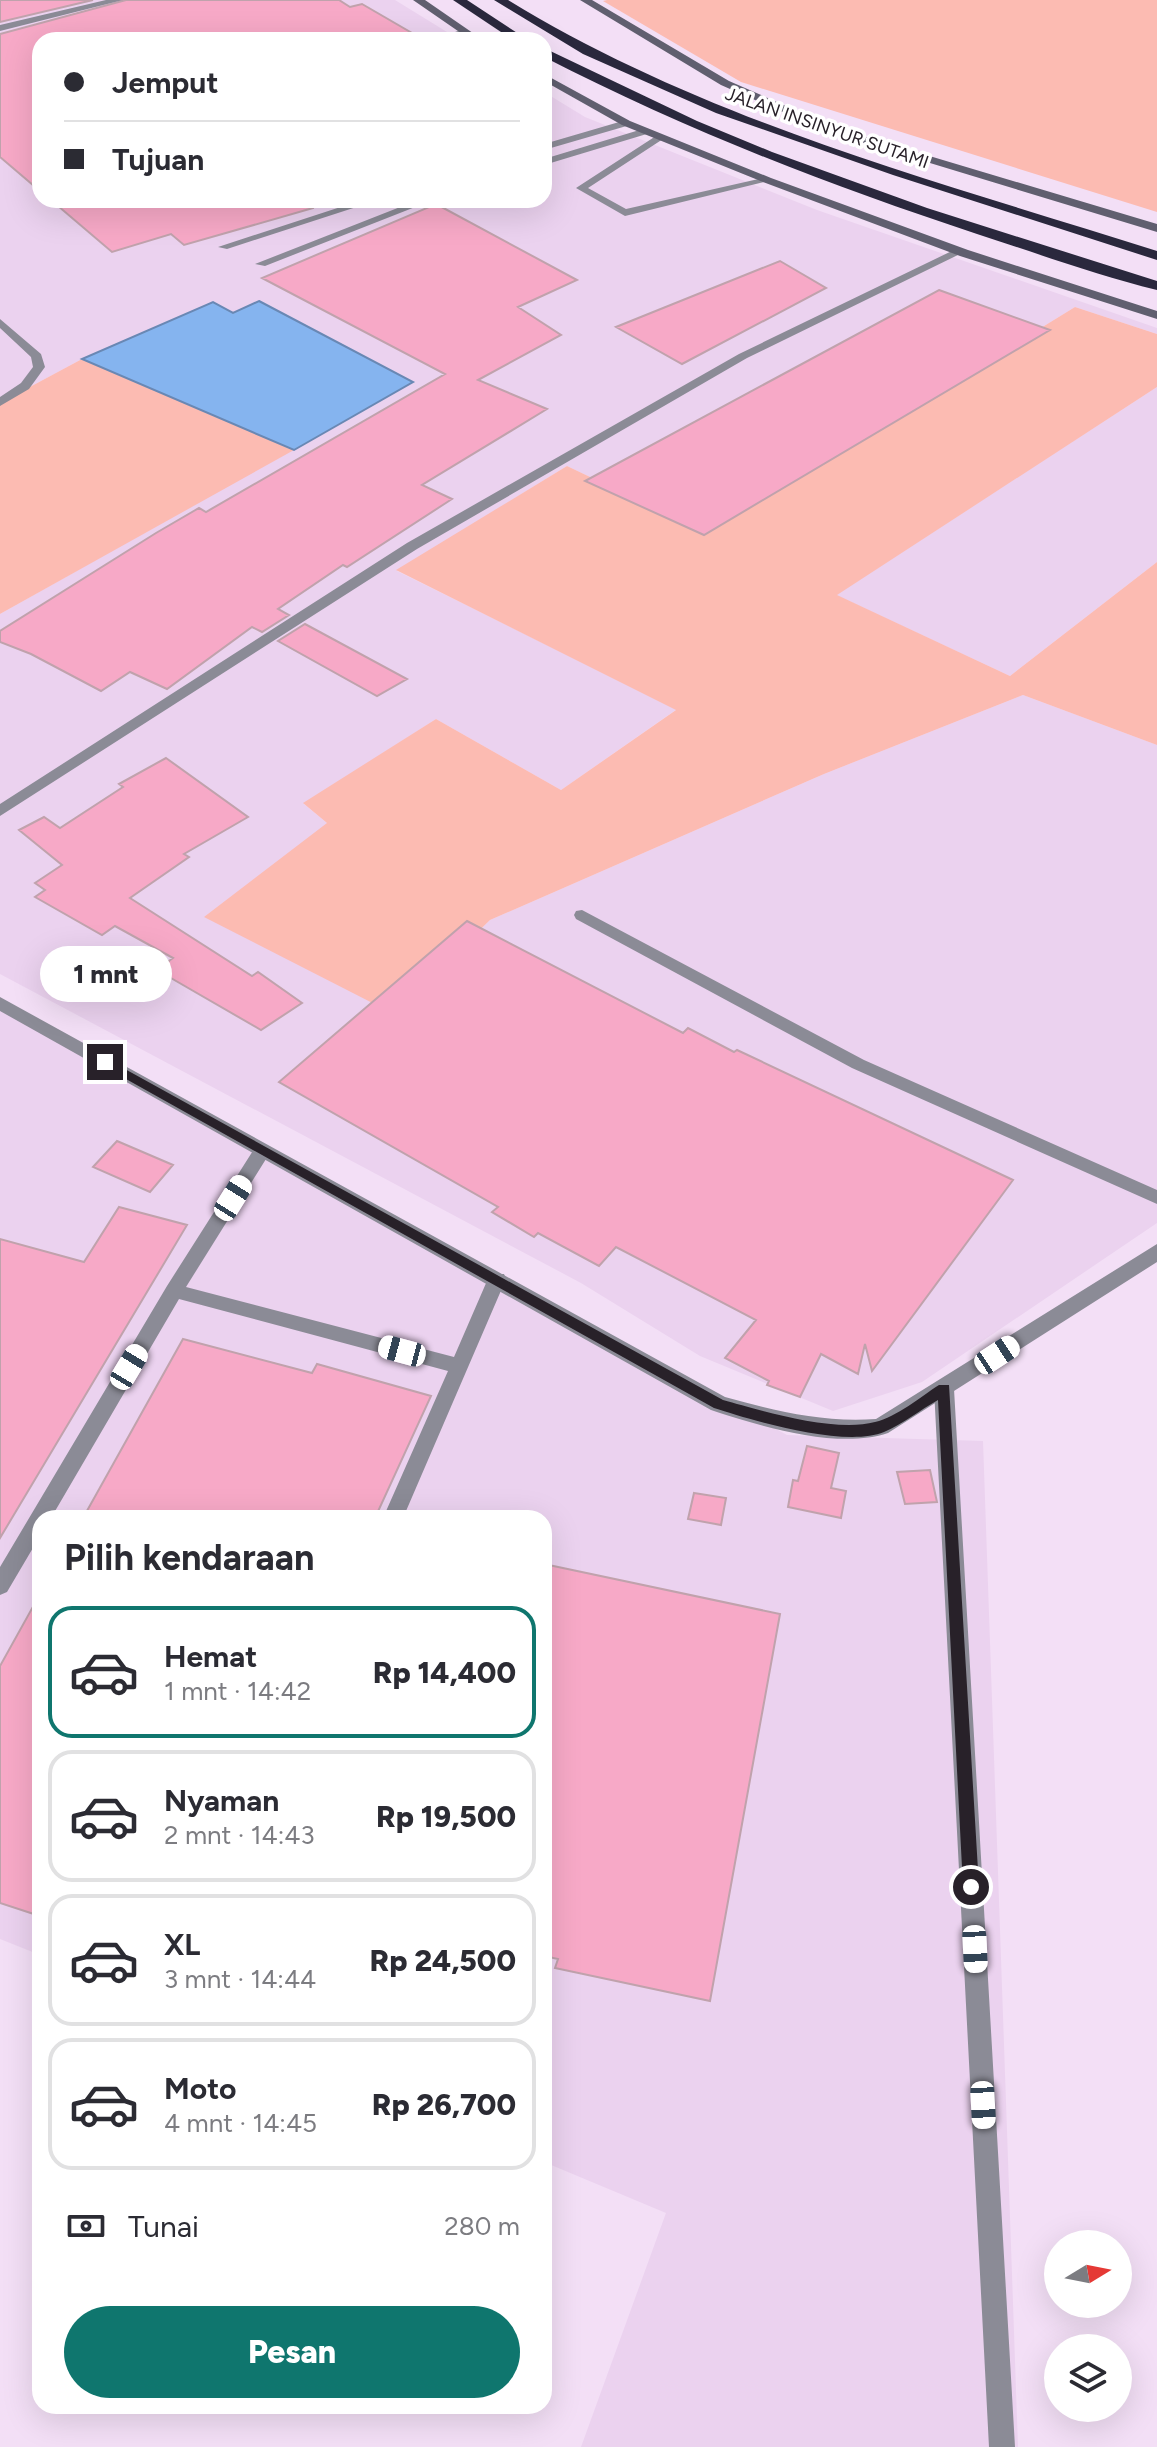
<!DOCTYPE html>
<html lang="id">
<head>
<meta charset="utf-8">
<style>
	:root { --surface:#fff; --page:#f2f2f3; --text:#2b2b33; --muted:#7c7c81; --line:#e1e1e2; --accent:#0f766e }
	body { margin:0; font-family:Figtree,sans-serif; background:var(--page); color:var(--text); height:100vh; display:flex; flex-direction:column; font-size:30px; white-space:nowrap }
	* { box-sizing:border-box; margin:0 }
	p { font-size:26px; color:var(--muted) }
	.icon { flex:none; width:44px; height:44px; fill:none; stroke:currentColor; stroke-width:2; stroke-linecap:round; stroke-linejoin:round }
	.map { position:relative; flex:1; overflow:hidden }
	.side { position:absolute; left:32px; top:1510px; width:520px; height:904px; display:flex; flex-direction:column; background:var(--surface); border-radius:24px; box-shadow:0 8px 32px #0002 }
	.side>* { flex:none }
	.top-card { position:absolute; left:32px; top:32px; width:520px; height:176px; border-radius:24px; box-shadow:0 8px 32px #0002; display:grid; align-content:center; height:176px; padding:0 32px; background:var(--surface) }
	.needle { width:52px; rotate:80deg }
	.tools { position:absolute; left:1044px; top:2230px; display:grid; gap:16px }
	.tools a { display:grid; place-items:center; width:88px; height:88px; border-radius:50%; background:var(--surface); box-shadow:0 8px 32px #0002; font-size:40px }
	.end { position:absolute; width:36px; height:36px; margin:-18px; border:10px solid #282129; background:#fff; box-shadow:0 0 0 4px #fff }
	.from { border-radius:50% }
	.bubble { position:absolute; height:56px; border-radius:28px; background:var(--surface); box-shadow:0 8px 32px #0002; font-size:26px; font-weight:800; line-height:56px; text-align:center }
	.car { position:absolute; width:24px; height:48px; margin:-24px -12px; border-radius:10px; box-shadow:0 0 6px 2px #0007; background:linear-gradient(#fff 24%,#345 0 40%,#fff 0 76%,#345 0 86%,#fff 0) }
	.top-card b { display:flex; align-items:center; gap:28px; height:76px; font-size:30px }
	.top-card b+b { border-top:2px solid var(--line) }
	.top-card i { width:20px; height:20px; background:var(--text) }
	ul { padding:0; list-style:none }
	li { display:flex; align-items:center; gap:24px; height:132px; margin:0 16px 12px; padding:0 16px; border:4px solid var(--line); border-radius:24px }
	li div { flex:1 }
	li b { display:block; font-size:30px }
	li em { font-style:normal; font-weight:800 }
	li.current { border-color:var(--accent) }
	li>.icon { width:72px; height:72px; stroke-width:1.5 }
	h2 { padding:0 32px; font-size:36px; line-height:96px }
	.pay { display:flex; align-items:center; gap:20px; height:88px; padding:0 32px; font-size:30px }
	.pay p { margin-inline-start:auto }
	.primary-button { display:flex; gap:16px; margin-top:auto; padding:16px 32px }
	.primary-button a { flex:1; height:92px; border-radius:48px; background:var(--accent); color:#fff; font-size:32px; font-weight:800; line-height:92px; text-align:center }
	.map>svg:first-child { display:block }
</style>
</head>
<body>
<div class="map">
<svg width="1157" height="2447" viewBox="0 0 1157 2447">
	<rect width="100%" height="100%" fill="#f3dff6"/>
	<path fill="#ebd2ef" d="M0,0H395L460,40H40V200H544V92L585,117L817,210L1157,328V334L1075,307L708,533L567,466L397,571L677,709L561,790L436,719L304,804L327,823L394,1014L490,920L824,774L1023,695L1157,745V1223L922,1382L833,1411L700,1356L581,1283L0,974V614L412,382L233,314L213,302L82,359L0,403Z
		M1157,387V562L1010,676L836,595Z
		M0,1005L787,1435L983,1441L1018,2447H581L666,2213L544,2162V1518H40V1955L0,1939Z"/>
	<path fill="#fcbbb2" d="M607,0H1157V212L741,82L603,1Z
		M1075,307L1157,334V387L837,595L1010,676L1157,562V745L1023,695L824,774L490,920L394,1014L204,917L327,823L303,803L436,719L561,790L676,710L396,570L567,466L708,533Z
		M82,359L294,450L0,614V403Z"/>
	<path fill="#85b4ef" stroke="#6988b4" stroke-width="2" d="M259,301L413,382L294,450L82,359L213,302L233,313Z"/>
	<path fill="#f7a9c7" stroke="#c0a2ac" stroke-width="2" d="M0,0H93L0,22Z
		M126,0H339L350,7L362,4L424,40H40V191L0,157V34Z
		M51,200H312L313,208L184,245L171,234L112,252Z
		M436,204L577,280L518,307L561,335L478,380L547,409L422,485L452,499L347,567L343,565L278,609L289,615L262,632L252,627L167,689L130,672L101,691L31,654L0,642V631L156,533L199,508L206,512L445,374L262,278Z
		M780,261L826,288L682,364L616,327Z
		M939,290L1050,330L704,535L585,481Z
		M305,624L407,679L377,696L278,641Z
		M166,758L248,817L184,854L189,857L130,898L252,976L258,972L302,1003L261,1030L157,970L173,958L115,926L102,935L35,897L45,890L35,883L62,865L19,830L44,817L60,828L123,787L119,784Z
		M467,921L683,1033L688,1028L734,1052L737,1050L1013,1180L872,1371L865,1344L858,1374L821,1354L800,1397L767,1385L769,1381L725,1358L756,1320L616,1247L599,1266L538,1233L534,1237L492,1212L498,1207L279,1082Z
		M117,1141L173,1165L150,1192L93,1167Z
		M119,1207L187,1225L0,1538V1239L84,1262Z
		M183,1339L312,1373L317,1364L431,1396L375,1518H83Z
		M807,1446L839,1453L831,1488L846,1491L841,1518L788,1507L793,1480L798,1481Z
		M930,1470L937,1502L905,1504L897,1472Z
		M694,1493L726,1498L721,1525L688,1519Z
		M544,1564L780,1614L710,2001L555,1968L558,1959L544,1956Z
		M40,1594V1916L0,1903V1666Z"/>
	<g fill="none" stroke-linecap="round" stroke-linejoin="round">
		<path fill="#8b8b96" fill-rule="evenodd" d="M106,0H123L0,31V25Z
			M464,29L467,34L446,40H431Z
			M626,120L631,123L630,125L544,150V144Z
			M646,128L651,131L650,133L544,165V159Z
			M659,134L664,137L663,139L588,188L626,209L767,177L772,180L625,216L576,188Z
			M362,200H378L227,249L218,247Z
			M418,200H433L265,266L255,264Z
			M958,248L963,251L962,253L747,358L417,549L0,816V804L407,543L739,354Z
			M0,319L41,354L45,367L29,389L0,406V397L21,383L33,367L31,357L0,328Z
			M582,910L864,1060L1157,1190V1204L852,1068L576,919L574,915L576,911Z
			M262,1145L271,1151L186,1287L454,1357L490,1274H504L506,1279L403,1518H383L448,1371L179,1299L51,1518H40V1536L7,1592L0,1595V1567L167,1286L256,1146Z
			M944,1381L951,1384L954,1389L1015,2447H989L934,1389L937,1384Z"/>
		<path fill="#8b8b96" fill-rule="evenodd" d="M0,997L725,1397C775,1411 824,1423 876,1419L1157,1244V1262L888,1433C838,1450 760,1426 711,1410L0,1011Z"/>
		<path fill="#605f6f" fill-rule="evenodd" d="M413,0H425L483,40H471Z
			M580,0H592L729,81L836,128L1157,224V232L828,132L721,85Z
			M544,74L630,121L771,178L968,250L1157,311V319L960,256L763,182L622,125L544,81Z"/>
		<path fill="#2a283d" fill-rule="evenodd" d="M453,0H467L528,40H513Z
			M494,0H508C707,122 937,181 1157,251V260L893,175L716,113L583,54Z
			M544,48L697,121L772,152L927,208L1157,281V290C1096,275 1036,253 977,234C828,185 684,129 544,57Z"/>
	</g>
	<path fill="#282129" d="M105,1058L723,1400C763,1411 835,1433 875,1422C897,1417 920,1397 939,1385H949L979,1887L977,1893L971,1895L963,1887L938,1400C920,1410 903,1424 884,1432C845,1448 754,1421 714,1408L101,1065L99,1062Z"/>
	<g text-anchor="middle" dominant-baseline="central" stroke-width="7" stroke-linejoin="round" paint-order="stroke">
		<g font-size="18" fill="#282129" stroke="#fff">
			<text transform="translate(827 128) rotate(19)">JALAN INSINYUR SUTAMI</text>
		</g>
	</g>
</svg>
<div class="tools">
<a><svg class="needle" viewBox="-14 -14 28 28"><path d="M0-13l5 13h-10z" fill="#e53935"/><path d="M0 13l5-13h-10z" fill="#7c7c81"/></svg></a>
<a><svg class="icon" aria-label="layers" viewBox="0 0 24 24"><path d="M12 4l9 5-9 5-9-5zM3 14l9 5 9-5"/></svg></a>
</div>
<i class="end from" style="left:971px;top:1887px"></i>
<i class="end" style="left:105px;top:1062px"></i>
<div class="bubble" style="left:40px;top:946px;width:132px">1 mnt</div>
<i class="car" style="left:233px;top:1198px;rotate:32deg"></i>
<i class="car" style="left:402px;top:1351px;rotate:285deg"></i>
<i class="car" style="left:997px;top:1355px;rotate:57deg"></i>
<i class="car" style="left:129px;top:1367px;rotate:31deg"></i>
<i class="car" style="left:975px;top:1949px;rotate:177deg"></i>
<i class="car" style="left:983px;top:2105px;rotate:177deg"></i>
<div class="top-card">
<b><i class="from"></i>Jemput</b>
<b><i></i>Tujuan</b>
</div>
<section class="side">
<h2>Pilih kendaraan</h2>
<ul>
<li class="current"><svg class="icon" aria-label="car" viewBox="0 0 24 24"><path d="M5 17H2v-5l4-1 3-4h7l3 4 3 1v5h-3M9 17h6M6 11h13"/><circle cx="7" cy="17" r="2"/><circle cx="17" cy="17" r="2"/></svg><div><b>Hemat</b><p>1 mnt · 14:42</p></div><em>Rp 14,400</em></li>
<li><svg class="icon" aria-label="car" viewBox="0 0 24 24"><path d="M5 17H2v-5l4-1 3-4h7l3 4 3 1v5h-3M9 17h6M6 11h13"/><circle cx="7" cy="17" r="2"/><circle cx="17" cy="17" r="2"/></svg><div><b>Nyaman</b><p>2 mnt · 14:43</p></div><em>Rp 19,500</em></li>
<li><svg class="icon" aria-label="car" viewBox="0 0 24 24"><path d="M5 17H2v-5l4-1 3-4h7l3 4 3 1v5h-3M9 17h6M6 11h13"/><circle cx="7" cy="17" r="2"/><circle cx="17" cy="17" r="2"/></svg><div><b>XL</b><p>3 mnt · 14:44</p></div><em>Rp 24,500</em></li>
<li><svg class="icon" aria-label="car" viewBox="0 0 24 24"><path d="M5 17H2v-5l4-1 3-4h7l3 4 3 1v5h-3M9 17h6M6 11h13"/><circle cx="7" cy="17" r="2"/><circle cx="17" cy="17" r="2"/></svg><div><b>Moto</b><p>4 mnt · 14:45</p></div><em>Rp 26,700</em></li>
</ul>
<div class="pay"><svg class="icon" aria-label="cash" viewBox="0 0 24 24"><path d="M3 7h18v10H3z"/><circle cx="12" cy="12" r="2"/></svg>Tunai<p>280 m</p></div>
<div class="primary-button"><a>Pesan</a></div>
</section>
</div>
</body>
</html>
